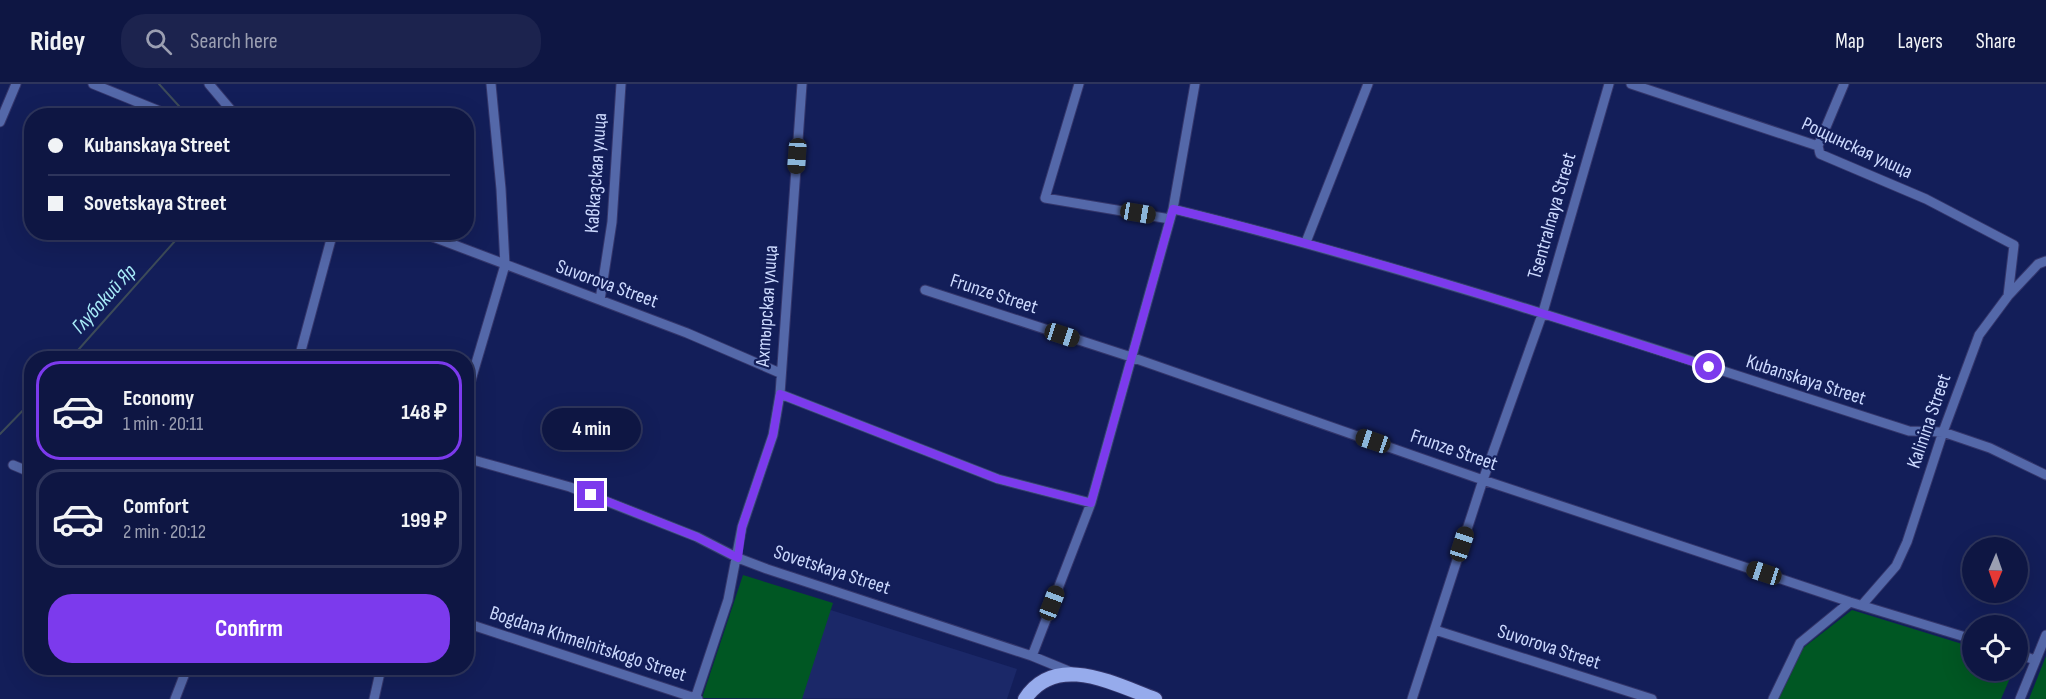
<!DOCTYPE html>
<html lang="en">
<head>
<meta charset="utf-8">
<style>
	:root { --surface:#0e1643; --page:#1c234e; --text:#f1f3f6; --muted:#9b9fb2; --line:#2e355c; --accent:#7c3aed }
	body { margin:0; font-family:"Sofia Sans Condensed",sans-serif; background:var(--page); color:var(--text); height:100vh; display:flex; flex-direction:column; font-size:22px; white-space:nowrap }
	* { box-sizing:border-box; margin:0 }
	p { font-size:20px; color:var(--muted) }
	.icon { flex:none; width:33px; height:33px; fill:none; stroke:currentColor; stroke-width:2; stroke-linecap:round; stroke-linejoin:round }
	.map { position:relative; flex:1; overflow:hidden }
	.sheet { position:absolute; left:24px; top:267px; width:450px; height:324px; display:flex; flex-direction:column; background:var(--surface); border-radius:24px; box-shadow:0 6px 24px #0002,0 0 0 2px var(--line) }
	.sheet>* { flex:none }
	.guide { position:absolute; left:24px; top:24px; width:450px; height:132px; border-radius:24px; box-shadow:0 6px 24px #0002,0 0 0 2px var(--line); display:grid; align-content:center; height:132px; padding:0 24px; background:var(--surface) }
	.needle { width:39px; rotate:182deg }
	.tools { position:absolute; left:1962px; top:453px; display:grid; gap:12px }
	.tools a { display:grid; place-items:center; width:66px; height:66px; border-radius:50%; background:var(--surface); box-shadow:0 6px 24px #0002,0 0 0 2px var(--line); font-size:30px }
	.end { position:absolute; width:27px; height:27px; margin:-14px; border:8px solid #7c3aed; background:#fff; box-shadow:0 0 0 3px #fff }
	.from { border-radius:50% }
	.bubble { position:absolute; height:42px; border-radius:21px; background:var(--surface); box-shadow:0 6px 24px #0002,0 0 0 2px var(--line); font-size:20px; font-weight:700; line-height:42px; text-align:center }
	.car { position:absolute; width:18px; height:36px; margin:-18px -9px; border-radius:8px; box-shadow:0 0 4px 2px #0007; background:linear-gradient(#222 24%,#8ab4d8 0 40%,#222 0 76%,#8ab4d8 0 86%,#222 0) }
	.guide b { display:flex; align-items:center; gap:21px; height:57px; font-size:22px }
	.guide b+b { border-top:2px solid var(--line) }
	.guide i { width:15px; height:15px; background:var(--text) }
	ul { padding:10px 0 0; list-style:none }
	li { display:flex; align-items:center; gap:18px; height:99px; margin:0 12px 9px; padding:0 12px; border:3px solid var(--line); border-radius:24px }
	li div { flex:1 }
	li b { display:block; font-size:22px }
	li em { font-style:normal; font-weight:700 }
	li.selected { border-color:var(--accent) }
	li>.icon { width:54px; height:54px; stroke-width:1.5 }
	.action { display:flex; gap:12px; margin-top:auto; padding:12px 24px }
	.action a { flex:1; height:69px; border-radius:24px; background:var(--accent); color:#fff; font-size:24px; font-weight:700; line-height:69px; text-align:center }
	header { display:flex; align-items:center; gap:36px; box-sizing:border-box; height:84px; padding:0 30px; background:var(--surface); border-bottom:2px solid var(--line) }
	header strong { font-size:28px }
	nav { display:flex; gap:33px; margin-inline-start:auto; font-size:21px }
	.search { width:420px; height:54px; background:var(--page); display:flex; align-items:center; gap:15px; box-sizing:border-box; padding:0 21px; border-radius:24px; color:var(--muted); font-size:22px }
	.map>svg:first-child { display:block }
</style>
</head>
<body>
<header>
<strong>Ridey</strong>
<div class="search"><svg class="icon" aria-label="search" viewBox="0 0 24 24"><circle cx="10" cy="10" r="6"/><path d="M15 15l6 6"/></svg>Search here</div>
<nav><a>Map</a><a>Layers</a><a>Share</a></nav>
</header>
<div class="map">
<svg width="2046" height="615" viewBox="0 0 2046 615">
	<rect width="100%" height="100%" fill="#131e59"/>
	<path fill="#1b2868" d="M742,498L1017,585L1007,615L704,614Z"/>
	<path fill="#005723" d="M743,491L833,519L802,615L702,614Z
		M1852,526L1972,563V586L2013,587L2001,615H1776L1794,571Z
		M2046,572V615H2029Z"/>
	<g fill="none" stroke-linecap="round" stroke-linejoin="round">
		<path stroke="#3d4b59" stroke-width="2" d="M159,0L188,32
			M71,274L183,148
			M0,350L32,317"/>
		<defs>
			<path id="minor" d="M93,0L162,28
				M209,0L236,32
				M1079,0L1045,114L1170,135
				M1631,0L1818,62L1820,70L1926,115L2014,161L2008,212
				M0,38L16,0
				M1818,62L1844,0
				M1173,125C1422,186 1665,269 1909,347L1943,348L1990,364L2046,391
				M420,148L687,249L780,289
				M1306,158L1368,0
				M925,206L1131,273L1483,396L1850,518L1972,555
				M600,216L612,138L621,0
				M299,274L333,148
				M780,310L998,395L1091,419
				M466,313L505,181L501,105L491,0
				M466,374L570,403L697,453L738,474L767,485L1032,572L1071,588
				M13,381L32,389
				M1862,521L1896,482L1907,458L1943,348L1979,251L2008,212L2038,180L2046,177
				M466,539L698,615
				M1435,546L1652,615
				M2018,570L2035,576
				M1032,572L1091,419L1173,125L1195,0
				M175,615L187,584
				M374,615L381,584
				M695,615L728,516L742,443L773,351L780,310L802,0
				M1412,615L1483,396L1543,228L1609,0
				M1773,615L1800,559L1850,518
				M2020,615L2046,551"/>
			<path id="highway" d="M1025,615C1056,568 1114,600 1155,615"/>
		</defs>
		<use href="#minor" stroke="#34366b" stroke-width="11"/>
		<use href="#highway" stroke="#34366b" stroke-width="16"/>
		<use href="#minor" stroke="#5468a9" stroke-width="9"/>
		<use href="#highway" stroke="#96abec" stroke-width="14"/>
	</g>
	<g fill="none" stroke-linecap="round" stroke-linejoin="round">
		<path stroke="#7c3aed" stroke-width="8" d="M591,411L697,453L738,474L742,443L773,351L780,310L998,395L1091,419L1173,125C1354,169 1532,225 1709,283"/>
	</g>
	<g text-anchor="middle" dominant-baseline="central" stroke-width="4.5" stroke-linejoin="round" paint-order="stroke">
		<g font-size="20" fill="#ccd9fe" stroke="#131e59">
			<text transform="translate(1857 64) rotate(25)">Рощинская улица</text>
			<text transform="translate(596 89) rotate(-86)">Кавказская улица</text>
			<text transform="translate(1552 132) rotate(-74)">Tsentralnaya Street</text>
			<text transform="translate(607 200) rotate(20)">Suvorova Street</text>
			<text transform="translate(994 210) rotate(18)">Frunze Street</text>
			<text transform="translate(767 222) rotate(-86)">Ахтырская улица</text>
			<text transform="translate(1806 296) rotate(18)">Kubanskaya Street</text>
			<text transform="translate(1929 337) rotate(-71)">Kalinina Street</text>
			<text transform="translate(1454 366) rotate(19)">Frunze Street</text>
			<text transform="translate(832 486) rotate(18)">Sovetskaya Street</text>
			<text transform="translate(588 560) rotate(18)">Bogdana Khmelnitskogo Street</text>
			<text transform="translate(1549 563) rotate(18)">Suvorova Street</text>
		</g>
		<g font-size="21" font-style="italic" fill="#a8ecf8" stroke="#131e59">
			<text transform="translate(104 215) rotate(-48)">Глубокий Яр</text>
		</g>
	</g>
</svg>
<div class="tools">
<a><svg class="needle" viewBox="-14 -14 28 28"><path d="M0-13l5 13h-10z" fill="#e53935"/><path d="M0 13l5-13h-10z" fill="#9b9fb2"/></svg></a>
<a><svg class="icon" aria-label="locate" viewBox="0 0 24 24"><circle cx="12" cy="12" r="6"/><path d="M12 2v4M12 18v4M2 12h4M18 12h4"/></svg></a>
</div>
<i class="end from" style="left:1709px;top:283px"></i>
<i class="end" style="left:591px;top:411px"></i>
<div class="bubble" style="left:542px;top:324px;width:99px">4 min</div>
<i class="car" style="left:797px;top:72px;rotate:184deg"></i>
<i class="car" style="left:1138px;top:129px;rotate:100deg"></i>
<i class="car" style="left:1062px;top:251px;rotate:108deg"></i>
<i class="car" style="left:1373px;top:357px;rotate:289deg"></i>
<i class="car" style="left:1462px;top:460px;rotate:18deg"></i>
<i class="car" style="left:1764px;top:489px;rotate:288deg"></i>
<i class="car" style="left:1052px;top:519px;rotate:21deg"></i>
<div class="guide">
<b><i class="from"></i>Kubanskaya Street</b>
<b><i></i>Sovetskaya Street</b>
</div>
<section class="sheet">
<ul>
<li class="selected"><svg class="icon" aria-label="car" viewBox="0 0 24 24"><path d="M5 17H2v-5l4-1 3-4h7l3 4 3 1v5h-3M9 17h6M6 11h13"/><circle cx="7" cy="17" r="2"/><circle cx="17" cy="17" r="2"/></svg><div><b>Economy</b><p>1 min · 20:11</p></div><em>148 ₽</em></li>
<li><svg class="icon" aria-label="car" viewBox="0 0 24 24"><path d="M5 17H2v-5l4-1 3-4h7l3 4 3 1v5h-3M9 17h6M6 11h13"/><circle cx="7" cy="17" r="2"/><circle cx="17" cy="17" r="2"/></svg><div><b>Comfort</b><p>2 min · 20:12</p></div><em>199 ₽</em></li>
</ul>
<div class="action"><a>Confirm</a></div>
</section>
</div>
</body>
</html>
